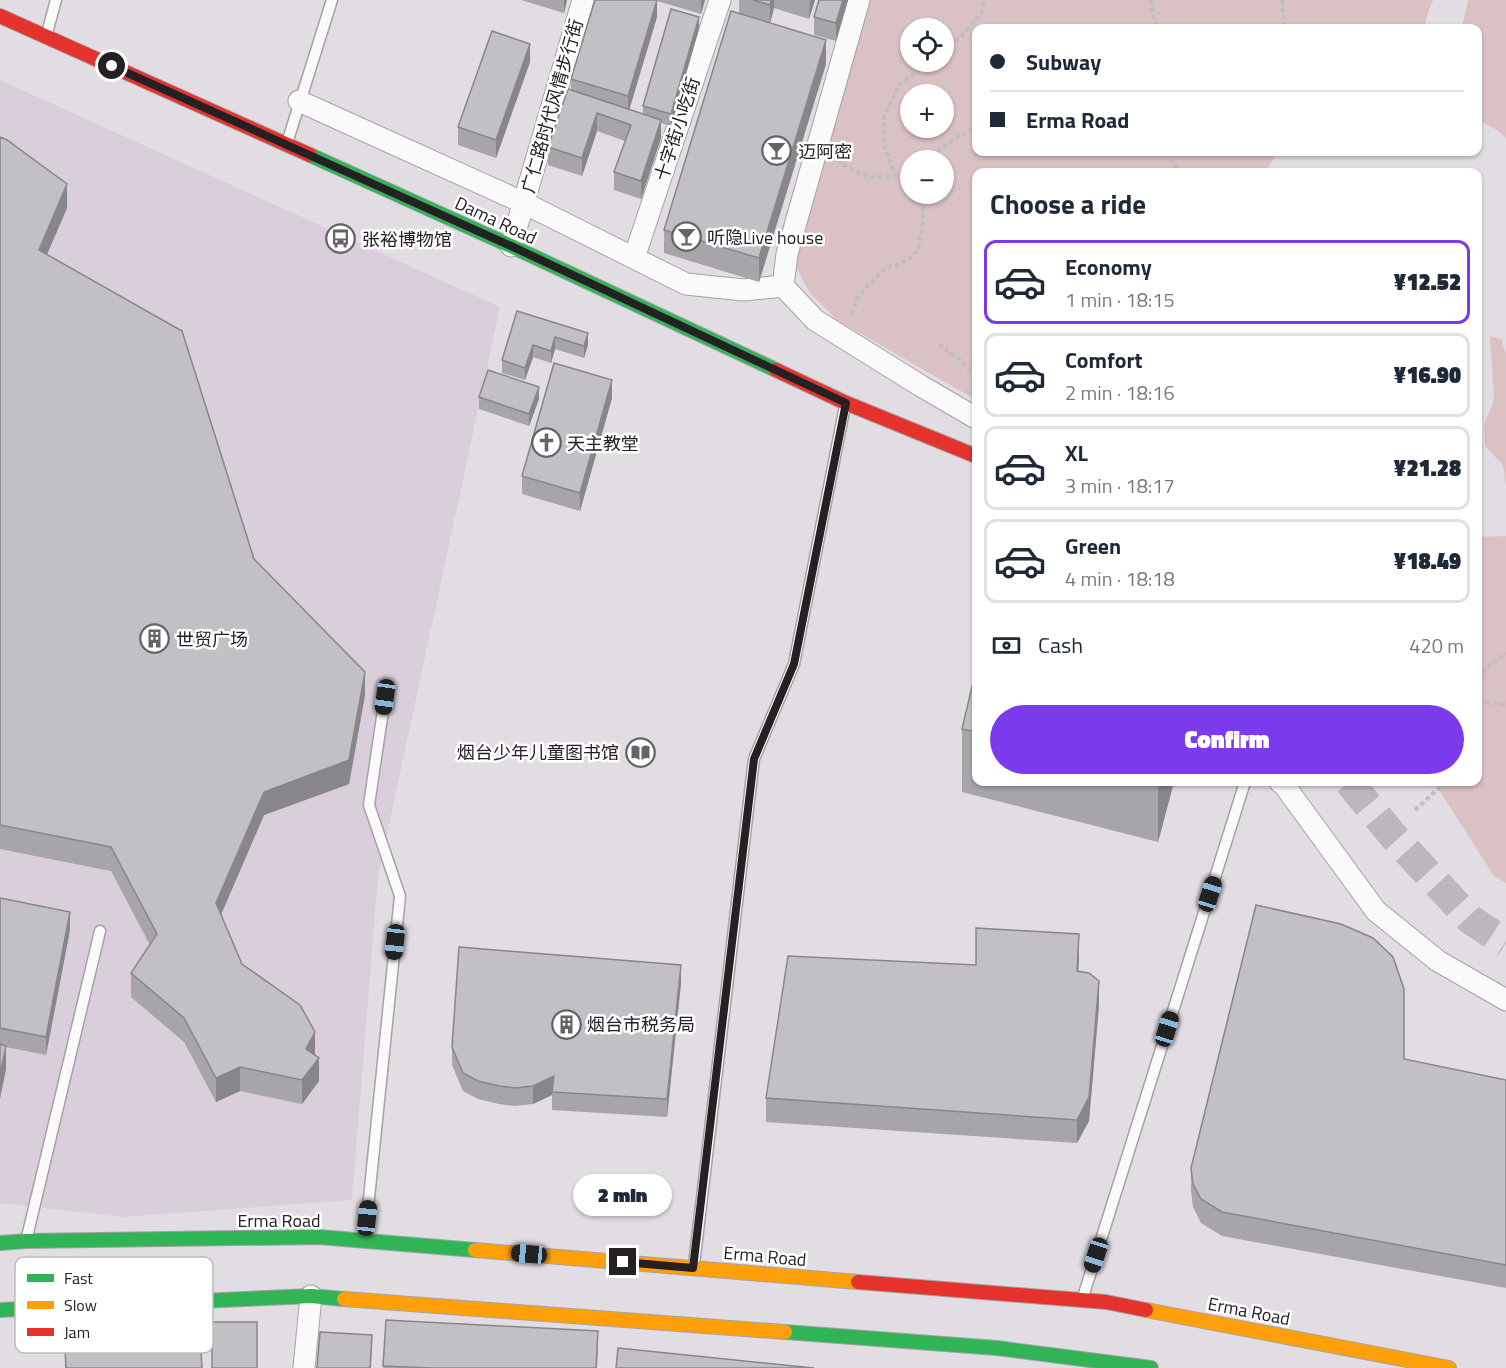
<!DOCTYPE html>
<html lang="en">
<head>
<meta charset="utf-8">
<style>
	:root { --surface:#fff; --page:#f2f2f3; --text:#1f2937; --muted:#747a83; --line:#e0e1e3; --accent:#7c3aed }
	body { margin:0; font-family:"Titillium Web","Noto Sans SC",sans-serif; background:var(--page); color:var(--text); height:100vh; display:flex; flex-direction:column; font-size:22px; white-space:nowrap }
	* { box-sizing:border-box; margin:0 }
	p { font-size:20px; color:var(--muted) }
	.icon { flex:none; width:33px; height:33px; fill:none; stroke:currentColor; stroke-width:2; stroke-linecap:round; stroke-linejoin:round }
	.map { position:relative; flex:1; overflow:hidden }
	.side { position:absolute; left:972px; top:168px; width:510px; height:618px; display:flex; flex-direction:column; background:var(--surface); border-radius:12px; box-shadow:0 2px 4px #0004 }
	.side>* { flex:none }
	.guide { position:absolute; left:972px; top:24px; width:510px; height:132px; border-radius:12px; box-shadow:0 2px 4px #0004; display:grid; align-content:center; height:132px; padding:0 18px; background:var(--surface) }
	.buttons { position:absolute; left:900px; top:18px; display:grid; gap:12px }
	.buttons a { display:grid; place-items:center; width:54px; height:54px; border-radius:50%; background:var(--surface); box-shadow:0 2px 4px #0004; font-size:30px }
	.end { position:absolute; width:27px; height:27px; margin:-14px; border:8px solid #242024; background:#fff; box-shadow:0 0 0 3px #fff }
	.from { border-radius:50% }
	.bubble { position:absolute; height:42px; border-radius:21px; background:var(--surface); box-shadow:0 2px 4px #0004; font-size:20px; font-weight:800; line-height:42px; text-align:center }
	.car { position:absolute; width:18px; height:36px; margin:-18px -9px; border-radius:8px; box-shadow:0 0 4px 2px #0007; background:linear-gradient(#222 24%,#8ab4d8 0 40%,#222 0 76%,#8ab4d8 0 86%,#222 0) }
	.guide b { display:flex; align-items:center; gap:21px; height:57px; font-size:22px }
	.guide b+b { border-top:2px solid var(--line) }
	.guide i { width:15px; height:15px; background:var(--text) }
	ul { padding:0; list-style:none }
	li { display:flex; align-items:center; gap:18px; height:84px; margin:0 12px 9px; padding:0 6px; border:3px solid var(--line); border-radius:12px }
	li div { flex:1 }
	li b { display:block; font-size:22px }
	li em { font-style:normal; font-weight:800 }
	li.current { border-color:var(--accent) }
	li>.icon { width:54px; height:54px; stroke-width:1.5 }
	h2 { padding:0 18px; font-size:27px; line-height:72px }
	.pay { display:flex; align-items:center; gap:15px; height:66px; padding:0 18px; font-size:22px }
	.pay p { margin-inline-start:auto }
	.action { display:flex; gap:12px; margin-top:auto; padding:12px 18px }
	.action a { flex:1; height:69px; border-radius:36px; background:var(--accent); color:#fff; font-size:24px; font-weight:800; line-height:69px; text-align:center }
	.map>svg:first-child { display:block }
</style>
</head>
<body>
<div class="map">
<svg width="1506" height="1368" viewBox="0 0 1506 1368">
	<rect width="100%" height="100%" fill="#e2dde3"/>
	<path fill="#d8cfda" d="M0,80L500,307L378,876L352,1200L123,1217L0,1203Z"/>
	<path fill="#dac1c3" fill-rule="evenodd" d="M869,0H1433L1427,15L1425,28H976V152H1277L1266,172H976V400L837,320L809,292L794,263ZM910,28H944V62H910ZM910,94H944V128H910ZM910,160H944V194H910Z
		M1468,0H1506V138L1497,130L1478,120V28H1462Z
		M1490,336L1501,339L1506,353V486L1503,465L1485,446L1484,425L1494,400Z
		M1506,536V883L1494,876L1434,782H1478V537Z"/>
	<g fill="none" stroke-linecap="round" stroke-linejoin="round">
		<path stroke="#bcb7bd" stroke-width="30" stroke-dasharray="30 15" stroke-linecap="butt" d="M1349,782L1395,838L1471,920L1506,943"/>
		<defs>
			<path id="lane" d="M47,33L56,0
				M287,143L332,0
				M27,1237L100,931
				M365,1237L400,896L369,805L385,697
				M694,1265L754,759L794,664L845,406
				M1083,1297L1245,782"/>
			<path id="street" d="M859,0L787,254L783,286L815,320L921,386L976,418
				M299,101L524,203L686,284L744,290L783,286
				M511,246L583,0
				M634,258L720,0
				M1280,782L1284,785L1376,911L1438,961L1506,1000
				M304,1368L311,1296"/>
			<path id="fast" d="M310,155L511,246L776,370
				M0,1243L26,1241L319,1237L475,1250
				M0,1310L311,1296L344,1299
				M785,1332L997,1348L1151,1368"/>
			<path id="slow" d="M475,1250L858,1282
				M344,1299L785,1332
				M1146,1310L1449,1368"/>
			<path id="jam" d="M0,16L310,155
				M776,370L846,403L976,456
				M858,1282L1106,1302L1146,1310"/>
		</defs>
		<use href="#lane" stroke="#a5a1a5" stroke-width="13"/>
		<use href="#street" stroke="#a5a1a5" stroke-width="23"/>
		<use href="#fast" stroke="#a5a1a5" stroke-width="16"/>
		<use href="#slow" stroke="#a5a1a5" stroke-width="16"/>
		<use href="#jam" stroke="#a5a1a5" stroke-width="16"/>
		<path stroke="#c1bec1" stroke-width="4" stroke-dasharray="4.5 3" stroke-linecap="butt" d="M1151,0L1154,20L1157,28
			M1282,0L1285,28
			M944,51L959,39L981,14L984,0
			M1167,152L1179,172
			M837,160C861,178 884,183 910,169
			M925,160C941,148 957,134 976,129
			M910,185L894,172L884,145V116L899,85L929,62
			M852,314L857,299L868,285L886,268L907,261L918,250L923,223V209L915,194
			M939,344L958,358L976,376
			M1478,679L1491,663L1506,654
			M1478,702L1500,704L1506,705
			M1415,810L1439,788L1443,782"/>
		<use href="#lane" stroke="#fbfafb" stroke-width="10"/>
		<use href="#street" stroke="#fbfafb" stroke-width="21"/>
		<use href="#fast" stroke="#30b455" stroke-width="14"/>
		<use href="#slow" stroke="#ff9f0a" stroke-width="14"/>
		<use href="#jam" stroke="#e5322d" stroke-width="14"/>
	</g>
	<path fill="#a7a5a9" d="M521,0H567L564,13Z
		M595,0H705L701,14L657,1V17L629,109L643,114V106L699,29L671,126L661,123V138L641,199L614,190V172L625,141L597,131L582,176L548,165V147L571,90V79Z
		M739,0H815L809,19L774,8L770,23L826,64L759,282L664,253V230L739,13Z
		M819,0H848L836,41L814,35V17Z
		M530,62L496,158L458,145V127Z
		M0,137L67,208L47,254L254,559L365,695L349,784L264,815L221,915L242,964L315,1055L319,1081L302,1104L240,1091L216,1102L184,1042L131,997V973L150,945L111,871L0,849Z
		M517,311L588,345L584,358L555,349L551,363L533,357L525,380L502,373V360Z
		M479,397L539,399L529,426L479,409Z
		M612,398L580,511L522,494V476Z
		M962,729L976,732V782H1174L1158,842L962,792Z
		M0,898L70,930L46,1055L6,1047V1069L0,1098Z
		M1079,957L1078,971L1099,1005L1089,1121L1077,1143L766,1122V1098L976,965Z
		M681,983L667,1117L552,1110V1095L533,1104L515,1106L499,1104L478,1099L463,1091L452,1065V1047Z
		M1404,1059L1506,1080V1288L1222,1236L1201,1223L1193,1207L1191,1191V1168Z
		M386,1320L598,1349L597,1368H383Z
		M64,1323L202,1368H65Z"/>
	<path fill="#88868a" d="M564,0H567L564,13Z
		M657,0V17L628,114V96Z
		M701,0H705L701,14Z
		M771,0H774V8L770,23V5Z
		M810,0H815L809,19Z
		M843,0H848L836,41V23Z
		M699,17V29L671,126V114Z
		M826,40V64L759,282V258Z
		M530,44V62L496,158V140Z
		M597,113V131L582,176V158Z
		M661,120V138L641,199V181Z
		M67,184V208L39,273V250Z
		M588,333V345L584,358V346Z
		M555,337V349L551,363V351Z
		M533,345V357L525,380V368Z
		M612,380V398L580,511V493Z
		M539,387V399L529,426V414Z
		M365,672V695L349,784L264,815L216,926V903L264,792Z
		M1158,782H1174L1158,842Z
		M70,912V930L46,1055V1037Z
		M1079,934V957L1077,995V971Z
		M681,965V983L667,1117V1099Z
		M1099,981V1005L1089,1121L1077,1143V1120Z
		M315,1032V1055L306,1049Z
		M6,1046V1069L0,1098V1075Z
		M319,1058V1081L302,1104V1080Z
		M240,1067V1091L216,1102V1078Z
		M554,1076L552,1095L533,1104V1086Z
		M372,1335L371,1368H370Z"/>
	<path fill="#c2c0c5" stroke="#88868a" stroke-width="1.5" d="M595,0H657L628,96L571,79Z
		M753,0H771L770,5Z
		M819,0H843L836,23L814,17Z
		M671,9L699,17L671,114L643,106Z
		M731,11L826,40L759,258L664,230Z
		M492,31L530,44L496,140L458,127Z
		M568,89L661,120L641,181L614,172L631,125L597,113L582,158L548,147Z
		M0,137L7,140L67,184L39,250L182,331L254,559L365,672L349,760L264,792L216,903L242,964L300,1005L315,1032L306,1049L319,1058L302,1080L240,1067L216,1078L184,1018L131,973L157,934L111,847L0,825Z
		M517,311L588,333L584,346L555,337L551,351L533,345L525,368L502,360Z
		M554,363L612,380L580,493L522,476Z
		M488,370L539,387L529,414L479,397Z
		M976,670V732L962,729Z
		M0,898L70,912L46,1037L0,1028Z
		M1256,905L1341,924L1373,938L1393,957L1404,989V1059L1506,1080V1265L1222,1212L1201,1199L1193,1184L1191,1168Z
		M976,928L1079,934L1077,971L1089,973L1099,981L1089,1097L1077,1120L766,1098L788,956L976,965Z
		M459,947L681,965L667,1099L552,1092L554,1076L533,1086L515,1088L499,1086L478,1081L463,1073L452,1047Z
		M0,1044L6,1046L0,1075Z
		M199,1316L202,1368H66L64,1323Z
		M386,1320L598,1331L596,1368H432L383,1366Z
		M212,1322H257V1368H212Z
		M320,1332L372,1335L370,1368H317Z
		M618,1348L814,1368H616Z"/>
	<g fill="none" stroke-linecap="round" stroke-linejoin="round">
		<path stroke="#242024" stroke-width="8" d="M112,66L511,246L846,403L794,664L754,759L693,1268L623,1262"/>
	</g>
	<defs>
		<symbol id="bar-ring" viewBox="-11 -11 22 22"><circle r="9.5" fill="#fff" stroke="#666267" stroke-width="1.5"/><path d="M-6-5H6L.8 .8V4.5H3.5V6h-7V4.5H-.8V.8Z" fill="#666267"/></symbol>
		<symbol id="bus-ring" viewBox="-11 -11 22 22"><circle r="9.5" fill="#fff" stroke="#666267" stroke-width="1.5"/><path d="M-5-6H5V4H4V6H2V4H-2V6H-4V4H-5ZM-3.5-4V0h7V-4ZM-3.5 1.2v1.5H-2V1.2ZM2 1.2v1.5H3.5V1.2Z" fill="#666267"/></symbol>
		<symbol id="church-ring" viewBox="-11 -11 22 22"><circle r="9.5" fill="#fff" stroke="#666267" stroke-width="1.5"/><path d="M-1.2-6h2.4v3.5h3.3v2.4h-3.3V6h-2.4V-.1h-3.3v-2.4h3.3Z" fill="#666267"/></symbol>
		<symbol id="building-ring" viewBox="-11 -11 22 22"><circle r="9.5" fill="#fff" stroke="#666267" stroke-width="1.5"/><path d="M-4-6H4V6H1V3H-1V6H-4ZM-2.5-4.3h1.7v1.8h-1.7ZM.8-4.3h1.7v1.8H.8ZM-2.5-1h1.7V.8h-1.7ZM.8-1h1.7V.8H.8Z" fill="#666267"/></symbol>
		<symbol id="library-ring" viewBox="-11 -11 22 22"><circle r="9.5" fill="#fff" stroke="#666267" stroke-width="1.5"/><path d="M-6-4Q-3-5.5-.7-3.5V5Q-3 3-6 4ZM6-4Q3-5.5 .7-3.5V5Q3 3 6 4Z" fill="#666267"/></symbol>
	</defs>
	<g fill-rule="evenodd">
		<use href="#bar-ring" x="760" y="134" width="33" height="33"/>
		<use href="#bar-ring" x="670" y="220" width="33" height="33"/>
		<use href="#bus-ring" x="324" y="222" width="33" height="33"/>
		<use href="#church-ring" x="530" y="426" width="33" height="33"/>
		<use href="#building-ring" x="138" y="622" width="33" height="33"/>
		<use href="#library-ring" x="624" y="736" width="33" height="33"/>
		<use href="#building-ring" x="550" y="1008" width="33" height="33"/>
	</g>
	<g text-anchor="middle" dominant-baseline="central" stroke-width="5" stroke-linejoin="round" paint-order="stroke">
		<g font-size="18" fill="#242024" stroke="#fff">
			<text transform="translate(552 106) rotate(-74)">广仁路时代风情步行街</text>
			<text transform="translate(677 129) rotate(-72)">十字街小吃街</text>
			<text transform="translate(496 220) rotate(25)">Dama Road</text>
			<text x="279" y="1220">Erma Road</text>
			<text transform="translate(765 1256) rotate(5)">Erma Road</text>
			<text transform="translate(1249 1311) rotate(11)">Erma Road</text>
		</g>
		<g font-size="18" fill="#242024" stroke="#fff" text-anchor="start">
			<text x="798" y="151">迈阿密</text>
			<text x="707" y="237">听隐Live house</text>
			<text x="362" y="239">张裕博物馆</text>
			<text x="567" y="443">天主教堂</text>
			<text x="176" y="639">世贸广场</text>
			<text x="619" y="752" text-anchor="end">烟台少年儿童图书馆</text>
			<text x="587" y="1024">烟台市税务局</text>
		</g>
	</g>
	<rect x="15" y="1257" width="198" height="96" rx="9" fill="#fff" stroke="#bdbcbd" stroke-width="1.5"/>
	<rect x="27" y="1274" width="27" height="8" fill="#30b455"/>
	<rect x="27" y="1301" width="27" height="8" fill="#ff9f0a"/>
	<rect x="27" y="1328" width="27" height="8" fill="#e5322d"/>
	<g font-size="16" fill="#242024">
		<text x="64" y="1284">Fast</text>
		<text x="64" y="1311">Slow</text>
		<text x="64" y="1338">Jam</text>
	</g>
</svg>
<div class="buttons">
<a><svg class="icon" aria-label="locate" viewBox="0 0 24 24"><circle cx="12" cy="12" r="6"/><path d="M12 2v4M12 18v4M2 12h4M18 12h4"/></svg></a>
<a>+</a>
<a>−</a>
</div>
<i class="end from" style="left:112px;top:66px"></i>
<i class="end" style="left:623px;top:1262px"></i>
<div class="bubble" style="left:573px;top:1174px;width:99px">2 min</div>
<i class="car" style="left:385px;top:697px;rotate:188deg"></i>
<i class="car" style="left:1210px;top:894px;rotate:17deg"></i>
<i class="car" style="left:395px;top:942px;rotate:186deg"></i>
<i class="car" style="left:1167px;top:1029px;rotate:17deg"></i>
<i class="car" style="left:367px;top:1218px;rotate:6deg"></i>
<i class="car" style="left:529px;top:1254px;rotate:275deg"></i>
<i class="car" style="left:1096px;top:1255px;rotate:198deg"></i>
<div class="guide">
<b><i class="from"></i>Subway</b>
<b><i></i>Erma Road</b>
</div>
<section class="side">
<h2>Choose a ride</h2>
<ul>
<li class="current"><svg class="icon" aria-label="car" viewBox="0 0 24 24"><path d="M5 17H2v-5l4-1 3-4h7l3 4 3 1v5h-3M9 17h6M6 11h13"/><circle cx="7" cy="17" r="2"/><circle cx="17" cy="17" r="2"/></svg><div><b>Economy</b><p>1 min · 18:15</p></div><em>¥12.52</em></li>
<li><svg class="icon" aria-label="car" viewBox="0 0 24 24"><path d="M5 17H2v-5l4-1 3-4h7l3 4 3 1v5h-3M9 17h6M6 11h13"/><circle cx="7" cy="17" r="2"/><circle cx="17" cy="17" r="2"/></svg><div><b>Comfort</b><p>2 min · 18:16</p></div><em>¥16.90</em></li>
<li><svg class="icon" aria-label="car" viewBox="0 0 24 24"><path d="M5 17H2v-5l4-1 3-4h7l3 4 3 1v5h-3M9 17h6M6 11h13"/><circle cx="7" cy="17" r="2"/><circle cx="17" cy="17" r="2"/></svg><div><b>XL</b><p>3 min · 18:17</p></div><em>¥21.28</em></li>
<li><svg class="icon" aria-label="car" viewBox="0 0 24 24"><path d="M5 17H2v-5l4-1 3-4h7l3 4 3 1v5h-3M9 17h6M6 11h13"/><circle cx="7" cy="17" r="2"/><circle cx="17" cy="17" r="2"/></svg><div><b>Green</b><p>4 min · 18:18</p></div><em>¥18.49</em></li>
</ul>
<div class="pay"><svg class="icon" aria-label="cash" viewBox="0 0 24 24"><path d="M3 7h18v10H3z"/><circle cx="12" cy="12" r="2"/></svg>Cash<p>420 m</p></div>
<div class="action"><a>Confirm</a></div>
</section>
</div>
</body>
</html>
